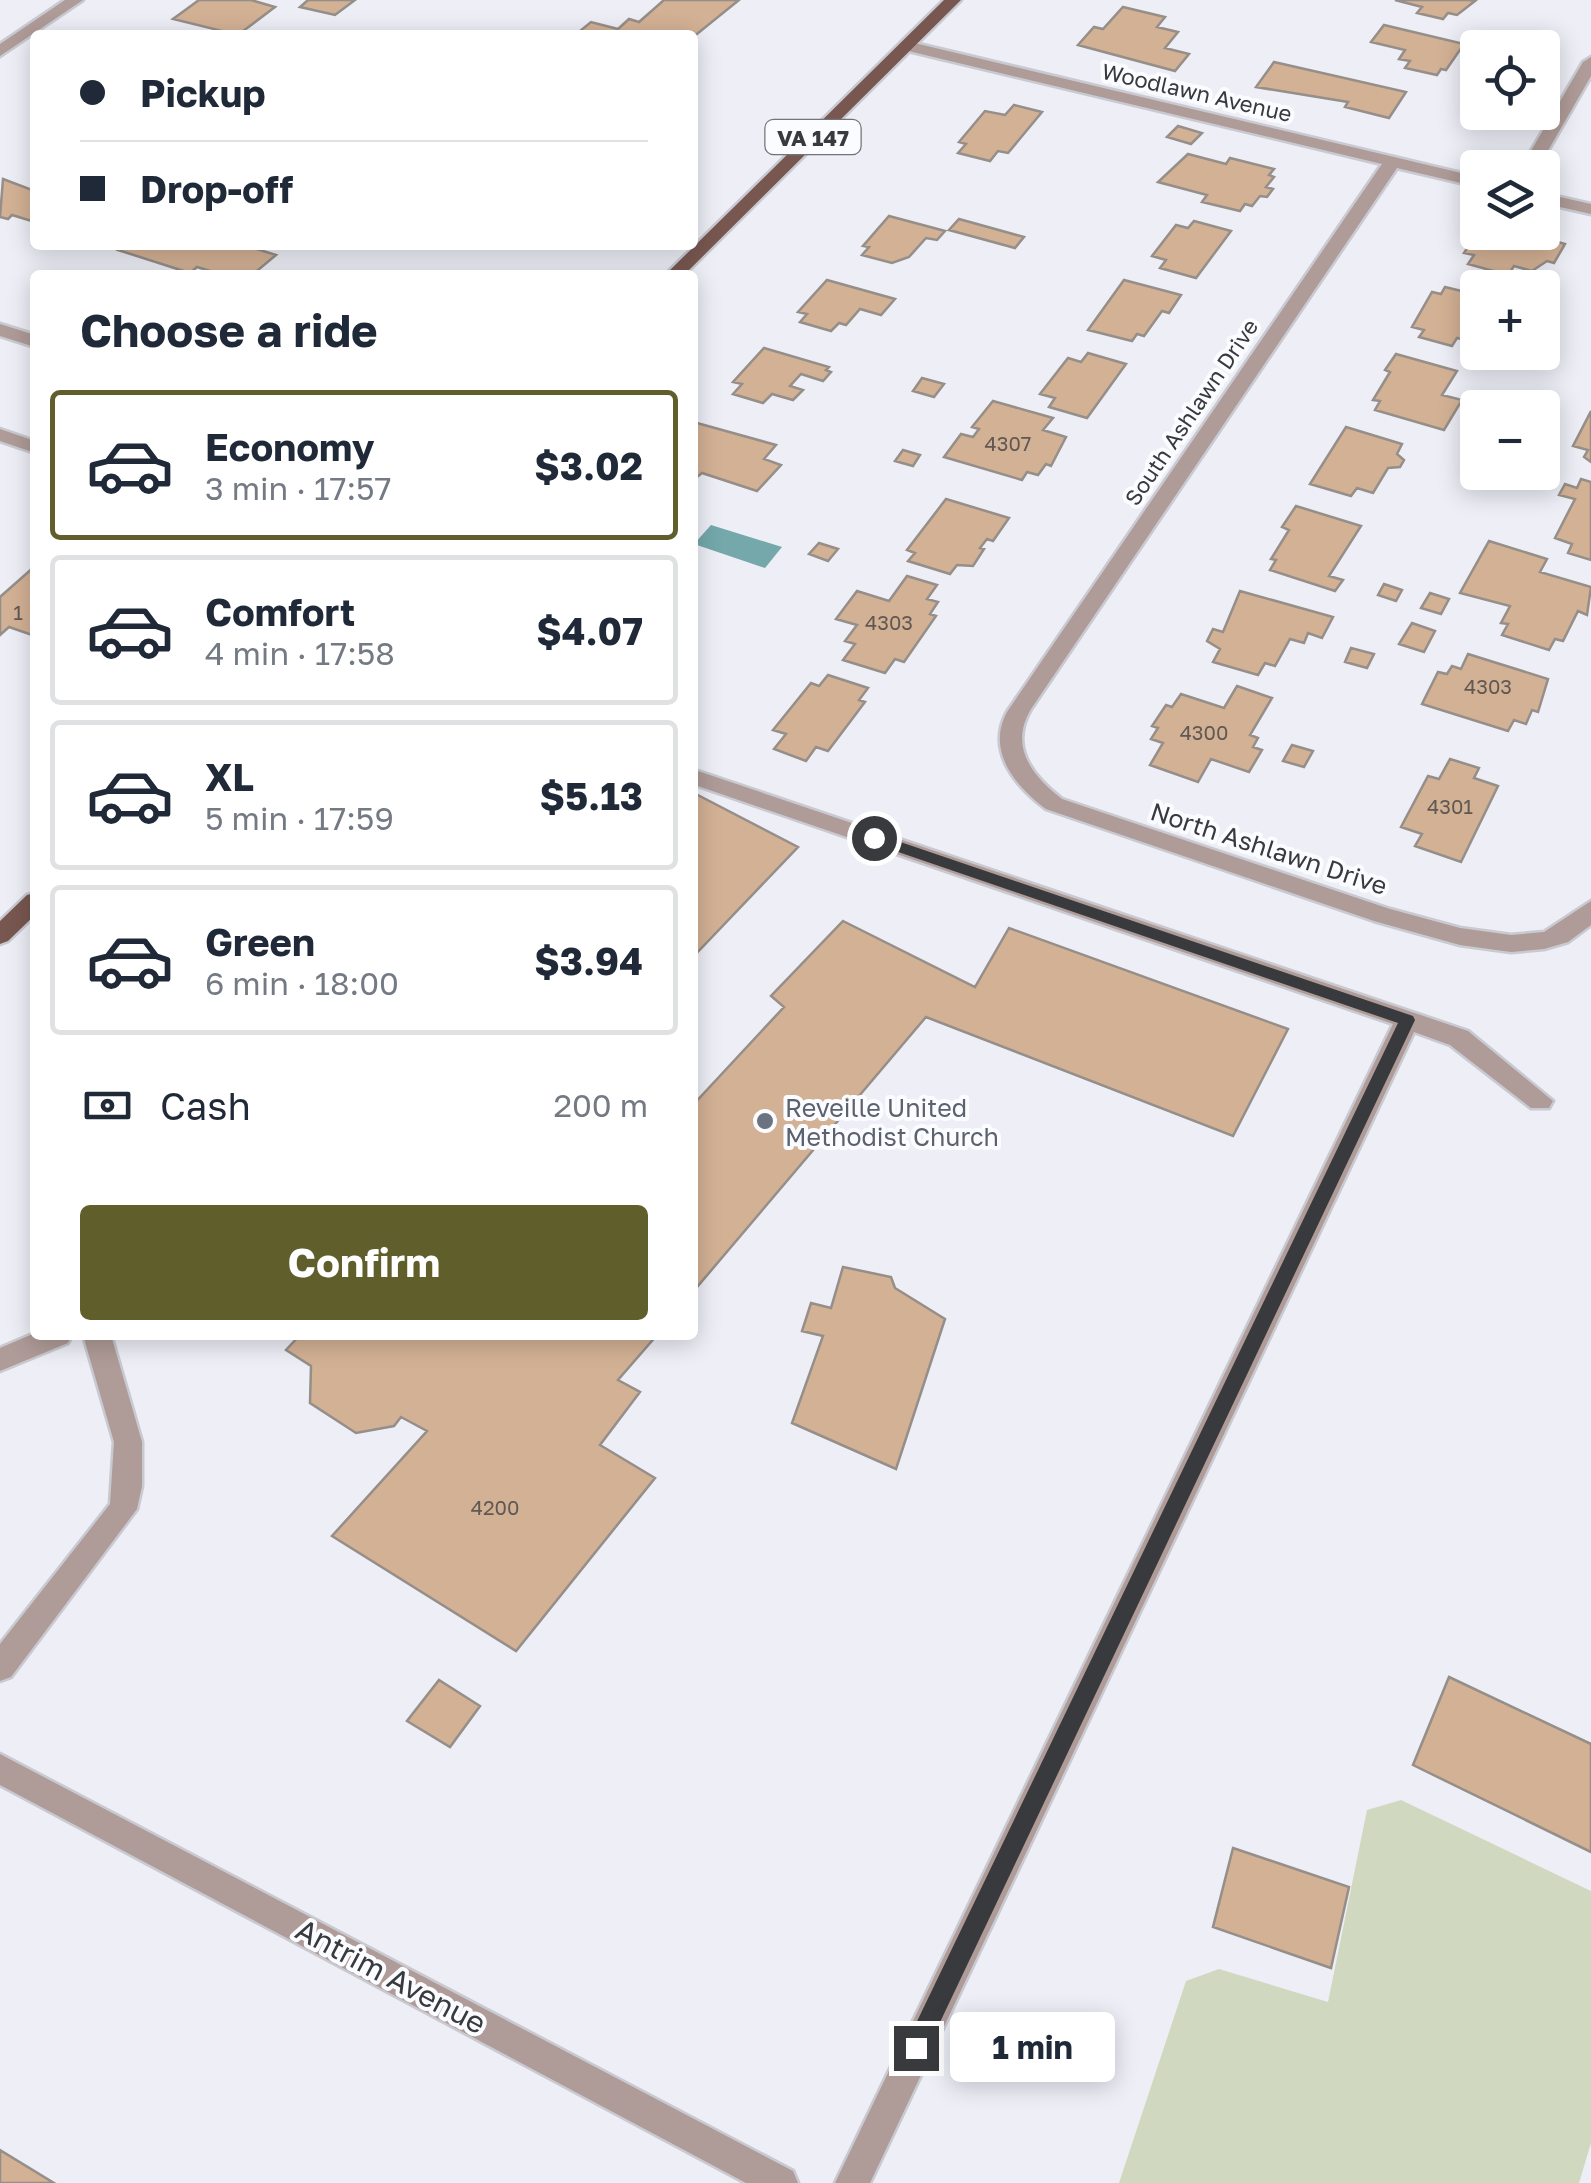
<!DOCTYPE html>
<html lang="en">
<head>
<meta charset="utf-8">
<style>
	:root { --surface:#fff; --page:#f2f2f3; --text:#1f2937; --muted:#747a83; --line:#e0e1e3; --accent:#605e2b }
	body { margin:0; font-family:"Golos Text",sans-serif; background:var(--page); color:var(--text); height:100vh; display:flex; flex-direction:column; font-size:38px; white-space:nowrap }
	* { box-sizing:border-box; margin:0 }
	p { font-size:32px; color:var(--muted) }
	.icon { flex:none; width:55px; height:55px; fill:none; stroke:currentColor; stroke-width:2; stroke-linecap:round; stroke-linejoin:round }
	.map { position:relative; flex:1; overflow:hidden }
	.panel { position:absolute; left:30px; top:270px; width:668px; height:1070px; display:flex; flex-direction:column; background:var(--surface); border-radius:10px; box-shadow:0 5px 25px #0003 }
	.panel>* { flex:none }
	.banner { position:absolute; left:30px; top:30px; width:668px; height:220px; border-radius:10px; box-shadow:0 5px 25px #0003; display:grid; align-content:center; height:220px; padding:0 50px; background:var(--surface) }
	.controls { position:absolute; left:1460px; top:30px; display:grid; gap:20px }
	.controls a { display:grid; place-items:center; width:100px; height:100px; border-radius:10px; background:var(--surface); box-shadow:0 5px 25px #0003; font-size:50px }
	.end { position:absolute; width:45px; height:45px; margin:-22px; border:12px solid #393a3d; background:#fff; box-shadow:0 0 0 5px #fff }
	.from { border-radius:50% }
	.bubble { position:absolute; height:70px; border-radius:10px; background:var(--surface); box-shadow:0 5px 25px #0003; font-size:32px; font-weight:700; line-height:70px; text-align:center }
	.banner b { display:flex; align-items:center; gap:35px; height:95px; font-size:38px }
	.banner b+b { border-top:2px solid var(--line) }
	.banner i { width:25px; height:25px; background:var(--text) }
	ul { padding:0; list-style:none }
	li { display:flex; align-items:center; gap:30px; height:150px; margin:0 20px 15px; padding:0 30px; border:5px solid var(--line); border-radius:10px }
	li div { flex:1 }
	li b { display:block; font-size:38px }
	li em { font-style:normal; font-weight:700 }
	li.current { border-color:var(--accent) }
	li>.icon { width:90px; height:90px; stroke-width:1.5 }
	h2 { padding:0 50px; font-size:45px; line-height:120px }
	.pay { display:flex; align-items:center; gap:25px; height:110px; padding:0 50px; font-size:38px }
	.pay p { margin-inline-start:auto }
	.primary-button { display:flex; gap:20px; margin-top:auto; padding:20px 50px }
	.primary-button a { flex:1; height:115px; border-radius:10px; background:var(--accent); color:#fff; font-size:40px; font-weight:700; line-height:115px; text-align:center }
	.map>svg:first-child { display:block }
</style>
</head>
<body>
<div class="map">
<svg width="1591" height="2183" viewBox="0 0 1591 2183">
	<rect width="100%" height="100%" fill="#edeef6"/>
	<path fill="#d0d9c0" d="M1401,1800L1591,1891V2143L1579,2183H1119L1186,1981L1219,1969L1328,2002L1367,1810Z"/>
	<path fill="#74a8ab" d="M711,525L782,547L765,568L694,544Z"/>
	<path fill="#d3b195" stroke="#958e89" stroke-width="2.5" d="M199,0H251L275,7L238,35L173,19Z
		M308,0H355L335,15L300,7Z
		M664,0H739L692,38L575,35L591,22L618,29L629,19L639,22Z
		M1395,0H1469L1475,1L1457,15L1448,13L1443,19L1417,13L1422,7Z
		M1123,7L1165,17L1157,27L1178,32L1165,48L1189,54L1175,71L1078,45L1094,27L1103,29Z
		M1384,25L1464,44L1446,70L1441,69L1437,75L1405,68L1410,61L1399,59L1405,50L1371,42Z
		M1274,62L1406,92L1389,118L1345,107L1348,102L1256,87Z
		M1014,105L1042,112L1008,153L998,151L990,161L958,153L966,144L959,142L985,111L1005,115Z
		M1178,126L1202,133L1191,144L1167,137Z
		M1188,154L1226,164L1230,158L1274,169L1269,175L1274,177L1266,187L1273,189L1267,197L1260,196L1252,206L1245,204L1240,211L1202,202L1207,195L1158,182Z
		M3,179L35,191V222L12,215L8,219L0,217Z
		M889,216L945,231L937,240L926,238L909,257L892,263L862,255L869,247L863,246Z
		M959,219L1024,237L1015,248L949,230Z
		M1194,221L1231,231L1196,278L1160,268L1166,260L1152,256L1176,225L1188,228Z
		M1474,232H1524L1565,244L1554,263L1547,261L1532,271L1514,266L1508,275L1468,264L1474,255L1464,253L1470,244L1464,239Z
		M125,245H244L276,255L252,275H223L197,267L190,273L118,250Z
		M827,280L895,299L881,315L860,309L846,325L839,323L831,331L800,322L807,314L798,312Z
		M1124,280L1181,295L1169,313L1162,311L1144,336L1137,334L1132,341L1088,330Z
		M1445,287L1478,295V320L1466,340L1457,338L1452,346L1419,337L1424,330L1412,327L1432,292L1441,294Z
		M764,348L829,367L826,370L831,372L823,381L801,374L790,386L803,390L793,400L772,394L763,403L733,394L742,384L733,382Z
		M1088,353L1126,364L1087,418L1049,407L1055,398L1040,394L1068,358L1081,362Z
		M1396,354L1457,371L1442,395L1462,400L1444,430L1375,410L1380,401L1373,400L1390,372L1385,370Z
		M922,378L944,384L934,397L913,391Z
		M993,401L1053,418L1043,430L1066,437L1051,466L1046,464L1038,475L1027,472L1022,480L944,457L961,434L973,437L979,429L972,427Z
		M1591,411V462L1584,457L1588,450L1573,446Z
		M697,423L776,445L764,459L781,465L757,491L702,473L692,481V427Z
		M1346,427L1402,444L1397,454L1404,460L1400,467L1388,468L1373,493L1357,488L1351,496L1310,484Z
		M903,450L920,455L913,466L895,461Z
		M1581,479L1591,482V560L1568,553L1572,544L1555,538L1575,499L1559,495L1565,484L1577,488Z
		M946,499L1009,518L993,541L987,539L980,548L984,549L973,566L957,565L950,574L908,561L915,553L907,550Z
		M1296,506L1361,526L1329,576L1343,580L1335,591L1270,570L1276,560L1271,559L1289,530L1282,527Z
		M1489,541L1547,559L1540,572L1591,587L1587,615L1578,611L1563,641L1555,639L1549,650L1502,635L1508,624L1501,623L1510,606L1460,593Z
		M819,543L838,549L828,561L809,554Z
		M35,566V636L9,627L0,635V597Z
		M907,576L937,585L927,599L938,602L930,614L936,616L904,662L895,659L885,673L843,660L855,644L845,641L857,625L836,619L857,591L889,601Z
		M1384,584L1402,590L1396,601L1378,595Z
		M1240,591L1333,617L1322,638L1308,633L1304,643L1290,639L1275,666L1265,663L1258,675L1213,662L1220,649L1207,641L1213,629L1223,632Z
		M1430,593L1449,599L1441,614L1421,608Z
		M1412,623L1435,631L1424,652L1399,644Z
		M1351,648L1374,654L1367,668L1345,662Z
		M1468,654L1548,679L1538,712L1532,710L1526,724L1514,720L1508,731L1422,704L1438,672L1447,674L1452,666L1461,669Z
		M828,675L868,688L859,700L865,702L828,751L816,747L806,761L774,749L786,734L773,730L811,683L819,686Z
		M1237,686L1272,698L1250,735L1258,738L1253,747L1262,750L1249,772L1211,759L1198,782L1150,765L1163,743L1151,739L1158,728L1152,726L1166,705L1172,707L1181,694L1224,708Z
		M1292,745L1313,751L1304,767L1283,761Z
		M1450,759L1479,768L1474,778L1498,786L1461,862L1415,846L1422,834L1401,827L1428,776L1439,779Z
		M692,792L798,847L692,958Z
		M843,921L975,987L1009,928L1288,1029L1233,1136L926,1017L692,1293V1106L784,1007L771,996Z
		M843,1267L891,1277L895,1288L945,1319L896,1469L792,1423L823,1336L802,1331L811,1303L831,1308Z
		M300,1335H657L618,1380L640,1392L600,1445L655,1478L516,1651L332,1536L427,1431L401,1417L394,1426L356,1433L310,1403L311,1366L286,1350Z
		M1449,1677L1591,1744V1852L1413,1765Z
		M439,1680L480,1706L450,1747L407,1721Z
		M1233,1848L1349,1887L1331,1968L1213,1927Z
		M0,2150L54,2183H0Z"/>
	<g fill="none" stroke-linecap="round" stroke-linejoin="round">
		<defs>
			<path id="lane" d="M692,769L1468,1031L1553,1101L1549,1108H1531L1450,1045L1414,1032L870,2183H835L1393,1024L692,784Z
				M35,1333L72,1335L68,1343L0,1371V1348Z
				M83,1335H111L142,1442V1486L137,1509L11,1677L0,1681V1644L110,1504L114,1442Z"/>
			<path id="street" d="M65,0H83L0,56V44Z
				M906,41L1478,177V187L1397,168L1031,709C1009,746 1031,775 1062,799L1390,909L1460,928L1511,935L1544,932L1591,901V925L1568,942L1544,949L1511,952L1460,945L1374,921L1046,809C1015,786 986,751 1007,712L1382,164L900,49L898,46Z
				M1591,57V76L1538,168H1521L1583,62Z
				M1542,193L1591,204V214L1542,203Z
				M0,324L35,335V347L0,336Z
				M0,429L35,441V453L0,441Z
				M0,1754L793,2171L798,2183H746L0,1785Z"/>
			<path id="primary" d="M944,0H961L684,275H665Z
				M35,893V915L8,941L0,944V921L27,895Z"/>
		</defs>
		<use href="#lane" stroke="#c9cad1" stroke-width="5"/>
		<use href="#street" stroke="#c9cad1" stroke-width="5"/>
		<use href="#primary" stroke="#c9cad1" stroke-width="5"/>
		<use href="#lane" fill="#af9b97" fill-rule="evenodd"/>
		<use href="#street" fill="#af9b97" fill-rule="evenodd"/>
		<use href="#primary" fill="#785750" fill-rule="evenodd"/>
	</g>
	<path fill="#393a3d" d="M874,833L1413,1016L1415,1020L924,2056L916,2059L908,2056L905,2048L908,2040L1398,1023L869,842L867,838Z"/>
	<circle fill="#6b7280" stroke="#fbfcff" stroke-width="4" cx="765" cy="1121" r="10"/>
	<g text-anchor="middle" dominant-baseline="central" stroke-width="8" stroke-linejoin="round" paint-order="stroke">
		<g font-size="20" fill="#605853">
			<text x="1008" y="443">4307</text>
			<text x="18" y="612">1</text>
			<text x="889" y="622">4303</text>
			<text x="1488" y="686">4303</text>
			<text x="1204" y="732">4300</text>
			<text x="1450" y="806">4301</text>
			<text x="495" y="1507">4200</text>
		</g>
		<g font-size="22" fill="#393a3d" stroke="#fbfcff">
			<text transform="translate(1197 92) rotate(13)">Woodlawn Avenue</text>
			<text transform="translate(1191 412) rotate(-56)">South Ashlawn Drive</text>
		</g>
		<rect fill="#fbfcff" stroke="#737477" stroke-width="2.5" x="765.5" y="120" width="95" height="34" rx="8"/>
		<g font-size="22" font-weight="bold" fill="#393a3d">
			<text x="813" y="137">VA 147</text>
		</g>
		<g font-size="25" fill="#393a3d" stroke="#fbfcff">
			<text transform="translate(1269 848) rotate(18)">North Ashlawn Drive</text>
		</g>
		<g font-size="25" fill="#5b616d" stroke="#fbfcff" text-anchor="start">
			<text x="785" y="1107">Reveille United<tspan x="785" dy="29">Methodist Church</tspan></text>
		</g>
		<g font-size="30" fill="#393a3d" stroke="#fbfcff">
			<text transform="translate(391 1976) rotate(28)">Antrim Avenue</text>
		</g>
	</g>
</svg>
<div class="controls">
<a><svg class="icon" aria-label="locate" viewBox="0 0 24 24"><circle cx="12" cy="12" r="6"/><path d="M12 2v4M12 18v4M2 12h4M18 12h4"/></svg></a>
<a><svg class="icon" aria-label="layers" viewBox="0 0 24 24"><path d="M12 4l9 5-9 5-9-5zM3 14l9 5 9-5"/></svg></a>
<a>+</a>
<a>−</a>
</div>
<i class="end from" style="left:874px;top:838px"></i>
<i class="end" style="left:916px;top:2048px"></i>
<div class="bubble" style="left:950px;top:2012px;width:165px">1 min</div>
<div class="banner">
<b><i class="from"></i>Pickup</b>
<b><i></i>Drop-off</b>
</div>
<section class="panel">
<h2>Choose a ride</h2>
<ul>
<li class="current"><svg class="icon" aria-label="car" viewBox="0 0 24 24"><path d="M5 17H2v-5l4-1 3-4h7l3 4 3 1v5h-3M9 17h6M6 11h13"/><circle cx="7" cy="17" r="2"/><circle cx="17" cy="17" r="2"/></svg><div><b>Economy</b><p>3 min · 17:57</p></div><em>$3.02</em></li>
<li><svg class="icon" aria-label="car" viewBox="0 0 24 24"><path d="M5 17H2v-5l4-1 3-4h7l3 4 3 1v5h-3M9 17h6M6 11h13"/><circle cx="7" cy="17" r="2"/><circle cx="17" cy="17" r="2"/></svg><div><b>Comfort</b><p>4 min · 17:58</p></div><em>$4.07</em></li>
<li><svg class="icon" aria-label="car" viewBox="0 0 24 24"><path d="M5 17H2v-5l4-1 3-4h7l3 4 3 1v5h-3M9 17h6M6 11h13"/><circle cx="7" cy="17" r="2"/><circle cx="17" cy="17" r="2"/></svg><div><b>XL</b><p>5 min · 17:59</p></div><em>$5.13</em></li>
<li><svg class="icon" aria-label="car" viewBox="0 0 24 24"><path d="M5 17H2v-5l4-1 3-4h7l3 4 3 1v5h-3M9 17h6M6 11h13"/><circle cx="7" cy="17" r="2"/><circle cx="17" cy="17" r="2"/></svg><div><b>Green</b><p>6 min · 18:00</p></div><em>$3.94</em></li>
</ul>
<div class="pay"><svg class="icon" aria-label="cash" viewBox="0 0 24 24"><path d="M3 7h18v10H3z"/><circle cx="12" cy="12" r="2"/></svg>Cash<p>200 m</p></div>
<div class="primary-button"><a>Confirm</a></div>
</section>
</div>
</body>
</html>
